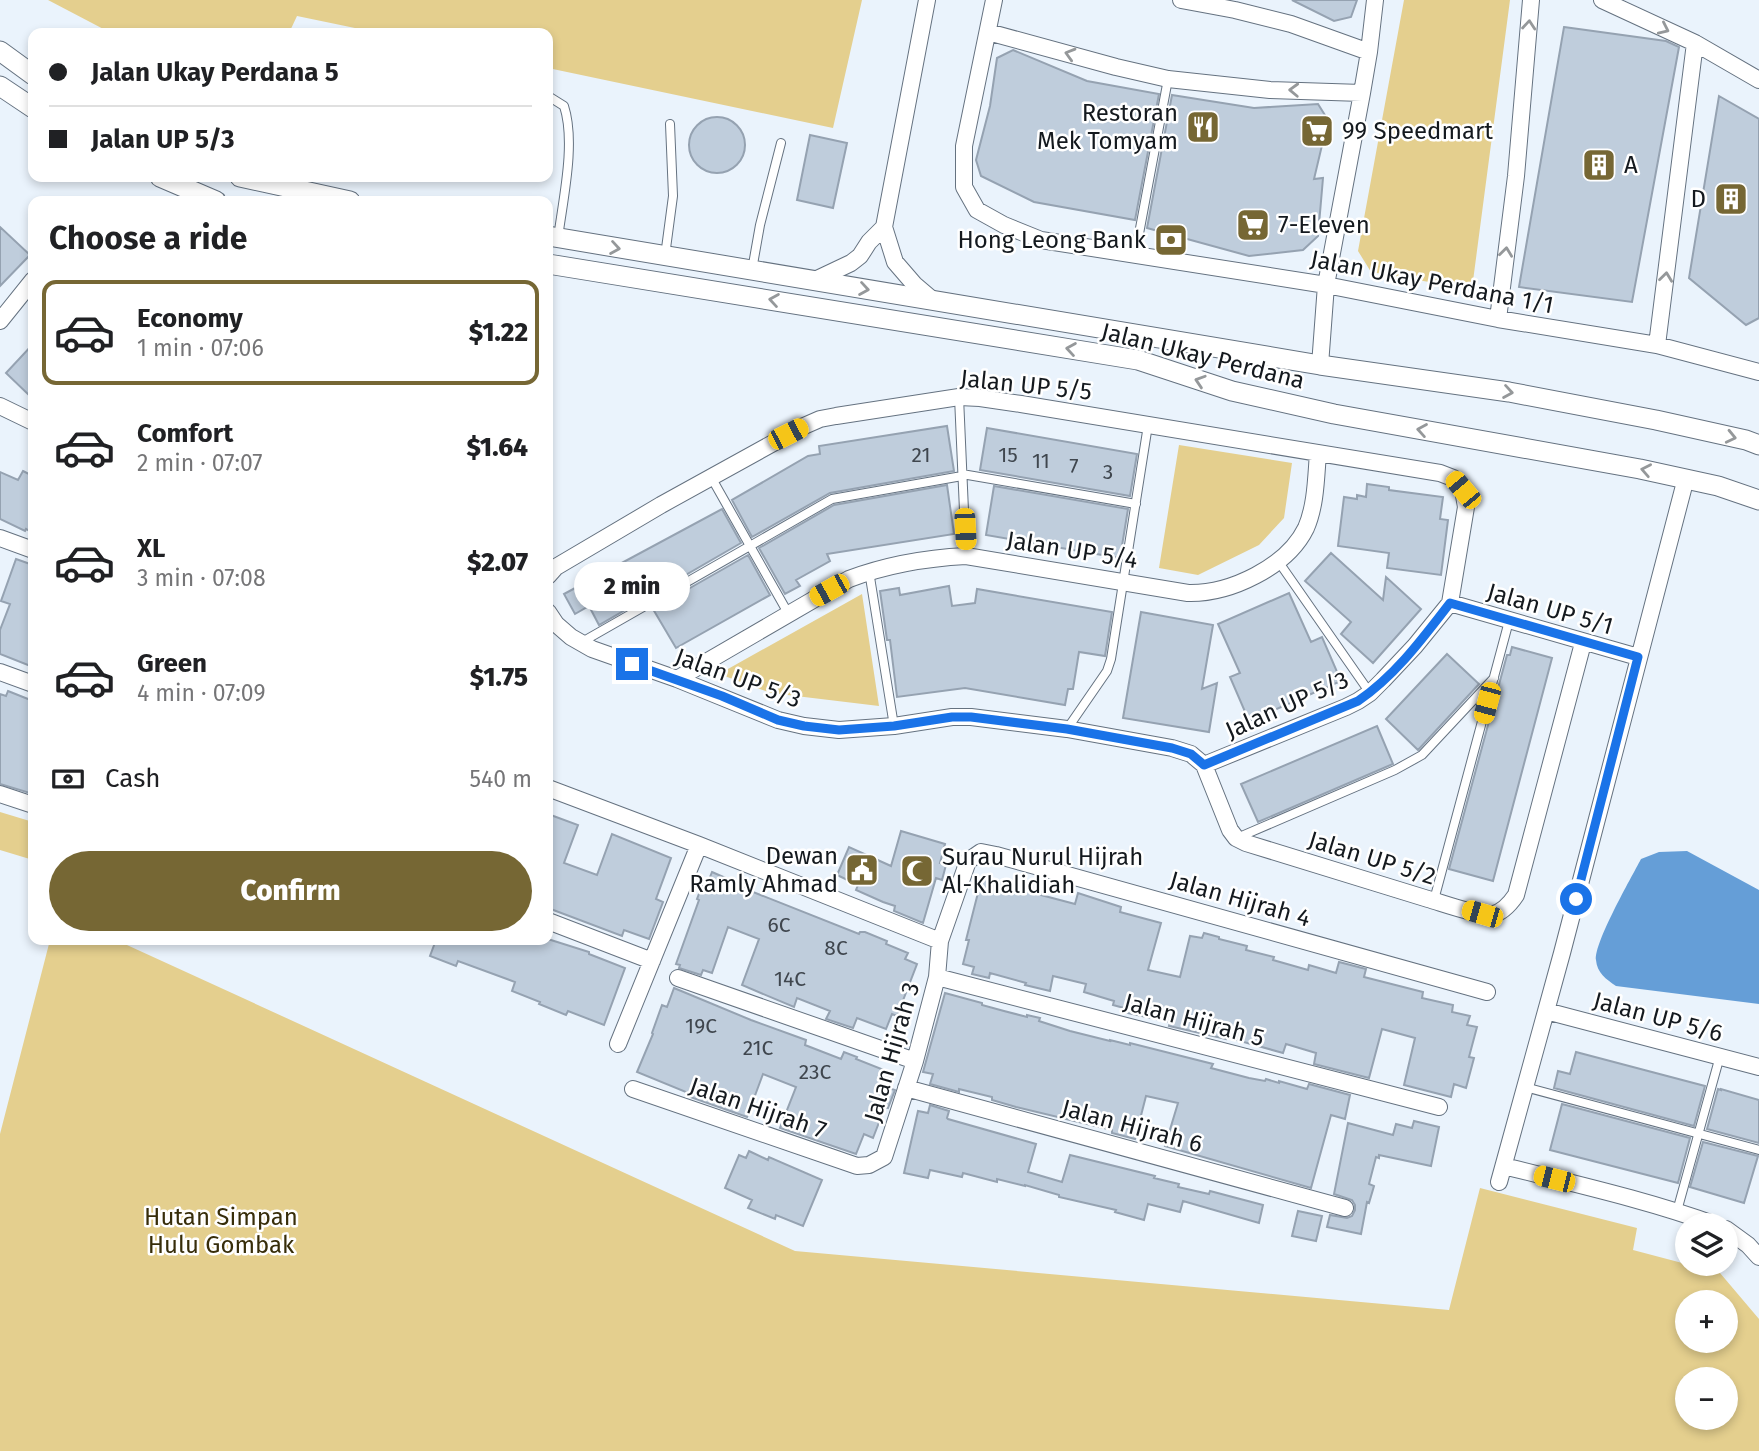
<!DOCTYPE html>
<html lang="en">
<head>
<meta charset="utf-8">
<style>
	:root { --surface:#fff; --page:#f2f2f2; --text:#202124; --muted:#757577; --line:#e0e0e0; --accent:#766734 }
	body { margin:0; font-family:"Fira Sans",sans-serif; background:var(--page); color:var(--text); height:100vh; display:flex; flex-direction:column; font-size:26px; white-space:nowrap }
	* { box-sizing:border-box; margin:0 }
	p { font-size:23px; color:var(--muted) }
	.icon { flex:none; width:38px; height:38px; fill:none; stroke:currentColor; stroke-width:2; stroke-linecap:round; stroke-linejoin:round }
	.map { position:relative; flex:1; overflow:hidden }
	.sheet { position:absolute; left:28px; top:196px; width:525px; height:749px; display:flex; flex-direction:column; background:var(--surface); border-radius:14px; box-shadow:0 4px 10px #0003 }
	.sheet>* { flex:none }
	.hud { position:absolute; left:28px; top:28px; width:525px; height:154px; border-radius:14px; box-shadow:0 4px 10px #0003; display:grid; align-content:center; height:154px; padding:0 21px; background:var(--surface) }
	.tools { position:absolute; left:1675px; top:1213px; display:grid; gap:14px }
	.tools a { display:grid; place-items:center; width:63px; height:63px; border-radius:50%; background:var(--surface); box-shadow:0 4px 10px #0003; font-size:35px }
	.end { position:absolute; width:32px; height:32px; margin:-16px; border:9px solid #1a73e8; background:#fff; box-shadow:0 0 0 4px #fff }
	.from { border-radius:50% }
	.bubble { position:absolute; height:49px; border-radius:24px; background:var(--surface); box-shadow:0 4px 10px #0003; font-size:23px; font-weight:800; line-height:49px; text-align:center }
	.car { position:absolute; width:21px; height:42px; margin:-21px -10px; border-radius:9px; box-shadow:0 0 5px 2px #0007; background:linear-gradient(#f5c518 24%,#345 0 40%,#f5c518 0 76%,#345 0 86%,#f5c518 0) }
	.hud b { display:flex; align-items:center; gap:24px; height:66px; font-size:26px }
	.hud b+b { border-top:2px solid var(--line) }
	.hud i { width:18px; height:18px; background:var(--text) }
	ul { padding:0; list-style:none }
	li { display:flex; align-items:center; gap:21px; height:105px; margin:0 14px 10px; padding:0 7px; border:4px solid transparent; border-radius:14px }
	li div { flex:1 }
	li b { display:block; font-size:26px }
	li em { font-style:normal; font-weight:800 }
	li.current { border-color:var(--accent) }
	li>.icon { width:63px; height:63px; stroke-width:1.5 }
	h2 { padding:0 21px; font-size:32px; line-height:84px }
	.pay { display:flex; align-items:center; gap:18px; height:77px; padding:0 21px; font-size:26px }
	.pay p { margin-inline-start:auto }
	.primary-button { display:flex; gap:14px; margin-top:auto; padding:14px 21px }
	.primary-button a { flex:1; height:80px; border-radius:42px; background:var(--accent); color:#fff; font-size:28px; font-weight:800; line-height:80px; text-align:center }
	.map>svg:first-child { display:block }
</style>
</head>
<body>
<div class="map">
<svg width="1759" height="1451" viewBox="0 0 1759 1451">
	<rect width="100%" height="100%" fill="#eaf3fc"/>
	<path fill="#e4cf8e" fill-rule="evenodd" d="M48,0H862L833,128L548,68V33H379L297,16L289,33H111Z
		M1404,0H1510L1473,281L1464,288L1371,272L1358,251Z
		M1179,445L1292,463L1284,518L1259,545L1198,575L1159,568Z
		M862,594L879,706L771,693L719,674Z
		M0,812L33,822V860L0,850Z
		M50,940H116L795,1251L1449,1310L1480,1188L1637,1228L1633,1250L1720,1273L1759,1319V1451H0V1134ZM1726,1302V1340H1687V1302ZM1726,1379V1418H1687V1379Z"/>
	<path fill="#659ed7" d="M1687,851L1759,890V1004L1616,986C1606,979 1597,973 1596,960C1594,943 1631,878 1641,859L1659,852Z"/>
	<path fill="#bfcddc" stroke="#95a2b1" stroke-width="2" d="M1292,0H1357L1351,17L1334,21Z
		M1564,27L1666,41L1679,47L1632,302L1519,287Z
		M1013,50L1087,81L1159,94L1135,220L1034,202L981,176L976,160L990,106L997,58Z
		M1172,95L1254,108L1318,104L1328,120L1314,179L1323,178L1318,236L1303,250L1249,256L1147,228Z
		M1719,96L1759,119V318L1746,325L1689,278Z
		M689 145a28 28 0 1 1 56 0a28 28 0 1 1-56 0Z
		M810,135L847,143L833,208L797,200Z
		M0,227L30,255L0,286Z
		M33,344V399L6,373Z
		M947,426L954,471L830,493L752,537L732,500L808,456L820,454L819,446Z
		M987,428L1137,454L1130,496L980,470Z
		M23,471L33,476V533L26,529L25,531L0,519V472L18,480Z
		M1367,484L1389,487V490L1443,497L1440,519L1448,520L1441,575L1387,568L1389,553L1338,546L1344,497L1357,499V495L1366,497Z
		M947,485L954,534L827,554L830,561L796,580L800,586L785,594L759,548L834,505Z
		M994,486L1128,509L1120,558L986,535Z
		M722,509L741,543L599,625L589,606L575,614L564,594Z
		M1331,553L1383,600L1386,577L1421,609L1373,663L1341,634L1351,622L1305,581Z
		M748,555L770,595L676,648L653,609Z
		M16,559L33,565V667L0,654V630L10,604L1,601Z
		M949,586L952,606L975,603L977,589L1112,612L1105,656L1079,652L1073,689H1068L1065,705L965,688L897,697L890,640H887L880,591L899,588L900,595Z
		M1289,593L1311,642L1322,637L1341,681L1249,721L1230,677L1240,673L1218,624Z
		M1141,612L1213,625L1202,689L1217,683L1209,732L1123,718Z
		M1512,647L1552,658L1493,881L1449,869L1507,655H1510Z
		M1447,654L1479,684L1418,750L1386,719Z
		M8,691L33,701V794L0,784V694L6,696Z
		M1377,726L1393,764L1258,822L1241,784Z
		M548,814L578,825L564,863L597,875L612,834L671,858L656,899L663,902L649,939L624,930L622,936L548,908Z
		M901,831L945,844L940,863L946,865L942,880L936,878L923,923L894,911L895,906L883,902L856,890L858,885L837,875L849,847L891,866Z
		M712,872L744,886L743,888L859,934L860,932H865L887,941L886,944L908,953L905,959L917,964L897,1016L892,1014L886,1029L857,1018L853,1028L826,1019L830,1011L797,998L794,1007L742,985L759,939L728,927L712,973L703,970L701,975L679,968L680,965L676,964L699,900L697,899L702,886L706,887Z
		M982,877L1042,892L1041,895L1075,904L1078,893L1121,907L1120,912L1161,923L1148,970L1180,977L1190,936L1202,938L1204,933L1219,937V939L1247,946L1246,950L1274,957L1273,960L1308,970L1309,965L1336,973L1339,962L1366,969L1364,977L1423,992L1422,998L1453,1005L1452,1012L1470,1016L1467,1025L1477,1027L1469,1057L1474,1058L1466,1088L1454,1084L1451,1097L1404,1085L1415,1038L1382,1029L1369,1078L1314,1064L1316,1053L1286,1044L1283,1053L1226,1037V1039L1169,1026L1170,1022L1123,1012L1124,1008L1113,1005L1114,1001L1084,992L1086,984L1053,976L1050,991L1025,985L1026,983L990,973L989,978L972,974L974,967L963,964L969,940H966Z
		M436,940H551L589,952V954L625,968L604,1025L568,1011L566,1015L539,1004L540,1002L512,991L515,982L458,961L456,966L430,956Z
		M674,988L751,1020L806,1040L805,1045L841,1059L844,1052L857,1057L856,1059L884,1070L882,1075L892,1079L889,1088L895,1090L888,1108L885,1107L873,1138L864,1134L856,1154L780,1128L796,1087L763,1074L747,1117L690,1097L691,1094L637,1072L653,1034L652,1033L662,1005L667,1007Z
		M945,993L982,1003V1005L1004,1011L1027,1017V1015L1040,1018L1039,1021L1070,1031L1110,1041V1040L1130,1045V1043L1213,1064L1211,1068L1249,1078L1265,1081L1266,1079L1279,1083V1081L1307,1089L1309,1084L1350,1095L1345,1119L1331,1115L1311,1188L1165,1146L1178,1103L1146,1096L1135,1139L1112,1133V1130L1016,1107L992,1100V1097L959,1089V1092L930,1084L933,1074L923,1072Z
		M1576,1052L1705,1086L1694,1126L1554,1088L1558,1071L1570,1074Z
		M1718,1089L1721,1090V1089L1759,1100V1143L1707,1129Z
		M1562,1104L1690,1138L1678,1183L1550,1150Z
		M930,1105L949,1111L947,1118L948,1119L1036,1144L1028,1172L1062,1182L1070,1155L1155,1176L1154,1178L1179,1184L1178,1187L1209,1194L1210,1191L1263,1205L1259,1223L1183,1201L1180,1212L1148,1204L1144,1220L1115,1212L1116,1210L1059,1197V1195L1025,1185V1186L997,1179V1182L963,1173L962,1177L930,1170L928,1178L904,1173L918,1111L928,1113Z
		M1414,1121L1439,1127L1431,1166L1379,1155V1158L1376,1157L1369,1184L1374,1186L1369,1203L1367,1202L1361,1234L1327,1227L1330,1215L1347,1218L1352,1216L1355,1210V1205L1352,1200L1334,1194L1348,1123L1393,1135L1396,1124L1412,1128Z
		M1703,1142L1758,1156L1744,1203L1690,1187Z
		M749,1151L768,1160L769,1157L822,1180L803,1226L776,1215L775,1219L748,1208L752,1200L725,1188L739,1155L746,1158Z
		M1298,1211L1322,1216L1316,1241L1292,1236Z"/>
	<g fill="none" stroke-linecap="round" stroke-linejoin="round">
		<defs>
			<path id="service" d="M548,96L564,106C576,143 563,199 558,238
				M1135,255L1168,79
				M665,256L673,196L670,124
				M752,270L760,225L781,143
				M959,397L966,556
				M962,474L1136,504
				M711,477L788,613
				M1278,561L1370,693
				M869,571L894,726
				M582,642L832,499L962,476
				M1067,729L1107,671L1111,659L1148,425
				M1237,838L1395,770L1422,755L1494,678
				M1434,900L1509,621
				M1525,1087L1759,1150
				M1677,1211L1720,1056"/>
			<path id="minor" d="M927,0L884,227L895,262L914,284L934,301
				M994,0L964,146V187L977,210L1004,225L1041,240L1326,285L1498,319L1657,345L1759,372
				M1181,0L1235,10L1291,24L1369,52
				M1602,0L1695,43L1759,80
				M988,32L1116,67L1168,79L1270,90L1362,93
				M813,281L851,263L860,256L869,242L884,227
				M1498,319L1516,176L1531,0
				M0,321L33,280
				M1657,345L1695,43
				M1320,365L1326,285L1362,93L1369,52L1375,0
				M0,406L33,422
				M0,538L33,550
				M548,576L556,567L661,505L804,426L820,419L836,416L959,397L980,398L1021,404L1440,473L1453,478L1463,490L1466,507L1450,603L1415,646L1383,680L1370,693L1358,701L1346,707L1204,765L1191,754L1172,748L1067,729L971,717H952L894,726L839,730L804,726L778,720L677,679L592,649L571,637L556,624L548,612
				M1450,603L1638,657
				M0,672L33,684
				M677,679L849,579C886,565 927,558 966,556L1188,593C1230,594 1287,567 1306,528C1316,505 1316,477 1318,453
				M1204,765L1230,830L1236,838L1246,843C1307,862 1368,880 1428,899C1442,903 1478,916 1491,915C1502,913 1510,904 1516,895L1583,643
				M548,788L699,845L940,941
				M0,794L33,805
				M548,921L652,961
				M937,977L1439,1107
				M678,978L915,1061
				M1546,1011L1759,1067
				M618,1044L699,845
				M906,1088L1345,1208
				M633,1089L857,1166L869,1165L884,1157L915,1061L937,977L940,941L968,861L981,852L996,855L1487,992
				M1504,1166C1575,1184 1647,1200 1716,1225
				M1499,1182L1562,953L1686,478
				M1726,1229L1748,1245L1759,1257"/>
			<path id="tertiary" d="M0,51L33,75
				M0,86L33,108
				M160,177L216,201
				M240,177L350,201
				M548,236L1320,365L1509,392L1656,420L1746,440L1759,445
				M548,264L1138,360L1232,391L1334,414L1640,469L1718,486L1759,500"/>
		</defs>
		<use href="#service" stroke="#657280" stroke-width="10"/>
		<use href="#minor" stroke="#657280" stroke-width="18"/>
		<use href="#tertiary" stroke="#657280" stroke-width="21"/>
		<use href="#service" stroke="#fff" stroke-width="8"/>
		<use href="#minor" stroke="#fff" stroke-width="16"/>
		<use href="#tertiary" stroke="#fff" stroke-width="19"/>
	</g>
	<defs><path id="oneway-chevron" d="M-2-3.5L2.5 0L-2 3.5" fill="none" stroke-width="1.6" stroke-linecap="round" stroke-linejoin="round" transform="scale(1.75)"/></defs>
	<g stroke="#95989a">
		<use href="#oneway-chevron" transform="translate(1529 25) rotate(-85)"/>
		<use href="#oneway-chevron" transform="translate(1664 29) rotate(25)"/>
		<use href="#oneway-chevron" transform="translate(1070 54) rotate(-164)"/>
		<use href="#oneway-chevron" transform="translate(1294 90) rotate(-178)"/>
		<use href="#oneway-chevron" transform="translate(615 248) rotate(9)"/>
		<use href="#oneway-chevron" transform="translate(1506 252) rotate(-83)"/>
		<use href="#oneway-chevron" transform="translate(1666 277) rotate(-83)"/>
		<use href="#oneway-chevron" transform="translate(864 289) rotate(9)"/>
		<use href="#oneway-chevron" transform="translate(774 300) rotate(-171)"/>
		<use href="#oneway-chevron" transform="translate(1071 349) rotate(-171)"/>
		<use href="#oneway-chevron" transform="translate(1200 381) rotate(-162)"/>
		<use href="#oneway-chevron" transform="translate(1508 392) rotate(9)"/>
		<use href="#oneway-chevron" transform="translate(1422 430) rotate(-170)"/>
		<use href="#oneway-chevron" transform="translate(1731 437) rotate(13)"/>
		<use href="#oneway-chevron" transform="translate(1646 470) rotate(-169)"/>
	</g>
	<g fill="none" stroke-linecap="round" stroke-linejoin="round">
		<path stroke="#1a73e8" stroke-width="9" d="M632,664L722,696L778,720L804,726L839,730L894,726L952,717H971L1067,729L1172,748L1191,754L1204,765L1358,701C1395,676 1423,638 1450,603L1638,657L1576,899"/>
	</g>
	<defs>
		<symbol id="restaurant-square" viewBox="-11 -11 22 22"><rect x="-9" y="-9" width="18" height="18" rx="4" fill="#766734" stroke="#fff"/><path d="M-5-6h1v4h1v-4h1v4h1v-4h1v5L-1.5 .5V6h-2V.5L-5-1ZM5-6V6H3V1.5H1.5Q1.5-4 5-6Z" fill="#fff"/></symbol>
		<symbol id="supermarket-square" viewBox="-11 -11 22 22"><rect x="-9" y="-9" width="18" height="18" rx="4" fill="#766734" stroke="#fff"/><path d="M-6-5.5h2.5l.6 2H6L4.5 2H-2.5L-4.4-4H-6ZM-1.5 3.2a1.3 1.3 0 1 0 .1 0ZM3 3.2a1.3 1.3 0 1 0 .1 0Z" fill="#fff"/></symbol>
		<symbol id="building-square" viewBox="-11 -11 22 22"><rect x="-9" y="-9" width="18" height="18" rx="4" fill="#766734" stroke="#fff"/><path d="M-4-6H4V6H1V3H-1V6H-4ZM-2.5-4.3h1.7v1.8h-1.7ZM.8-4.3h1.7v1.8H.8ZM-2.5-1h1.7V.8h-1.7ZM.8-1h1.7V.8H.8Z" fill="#fff"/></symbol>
		<symbol id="bank-square" viewBox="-11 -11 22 22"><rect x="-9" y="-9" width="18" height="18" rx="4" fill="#766734" stroke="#fff"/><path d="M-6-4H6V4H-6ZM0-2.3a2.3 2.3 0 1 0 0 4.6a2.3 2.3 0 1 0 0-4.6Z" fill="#fff"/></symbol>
		<symbol id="civic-square" viewBox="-11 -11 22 22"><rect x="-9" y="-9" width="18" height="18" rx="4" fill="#766734" stroke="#fff"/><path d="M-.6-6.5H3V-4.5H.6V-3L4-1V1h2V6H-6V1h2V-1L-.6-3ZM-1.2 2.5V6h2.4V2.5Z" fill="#fff"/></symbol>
		<symbol id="mosque-square" viewBox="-11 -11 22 22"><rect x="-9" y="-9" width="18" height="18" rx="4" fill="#766734" stroke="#fff"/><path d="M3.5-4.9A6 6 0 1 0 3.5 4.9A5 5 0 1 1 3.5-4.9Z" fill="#fff"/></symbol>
	</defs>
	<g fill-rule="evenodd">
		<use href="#restaurant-square" x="1184" y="108" width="38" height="38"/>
		<use href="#supermarket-square" x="1298" y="112" width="38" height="38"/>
		<use href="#building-square" x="1580" y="146" width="38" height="38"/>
		<use href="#building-square" x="1712" y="180" width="38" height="38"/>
		<use href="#supermarket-square" x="1234" y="206" width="38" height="38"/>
		<use href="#bank-square" x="1152" y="221" width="38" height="38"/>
		<use href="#civic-square" x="843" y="851" width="38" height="38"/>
		<use href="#mosque-square" x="898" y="852" width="38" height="38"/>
	</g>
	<g text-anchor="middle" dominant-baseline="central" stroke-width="5" stroke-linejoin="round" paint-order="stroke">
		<g font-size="21" fill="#3f464e">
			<text x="921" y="455">21</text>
			<text x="1008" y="455">15</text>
			<text x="1041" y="461">11</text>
			<text x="1074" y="466">7</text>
			<text x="1108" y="472">3</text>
			<text x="779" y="925">6C</text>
			<text x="836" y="948">8C</text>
			<text x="790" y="979">14C</text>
			<text x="701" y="1026">19C</text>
			<text x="758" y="1048">21C</text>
			<text x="815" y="1072">23C</text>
		</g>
		<g font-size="24" fill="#14191e" stroke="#fff" text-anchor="end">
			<text x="1178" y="113">Restoran<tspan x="1178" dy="28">Mek Tomyam</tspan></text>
			<text x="1342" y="131" text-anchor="start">99 Speedmart</text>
			<text x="1624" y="165" text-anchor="start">A</text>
			<text x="1706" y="199">D</text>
			<text x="1278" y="225" text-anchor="start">7-Eleven</text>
			<text x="1146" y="240">Hong Leong Bank</text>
			<text x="838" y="856">Dewan<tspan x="838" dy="28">Ramly Ahmad</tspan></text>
			<text x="942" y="857" text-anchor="start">Surau Nurul Hijrah<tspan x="942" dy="28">Al-Khalidiah</tspan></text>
		</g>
		<g font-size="24" fill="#14191e" stroke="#fff">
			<text transform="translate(1432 282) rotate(11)">Jalan Ukay Perdana 1/1</text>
			<text transform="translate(1203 356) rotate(14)">Jalan Ukay Perdana</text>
			<text transform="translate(1026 385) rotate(6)">Jalan UP 5/5</text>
			<text transform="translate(1072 550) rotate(9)">Jalan UP 5/4</text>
			<text transform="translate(1550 609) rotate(16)">Jalan UP 5/1</text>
			<text transform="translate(738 678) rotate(20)">Jalan UP 5/3</text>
			<text transform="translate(1287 705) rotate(-24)">Jalan UP 5/3</text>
			<text transform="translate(1372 858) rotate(17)">Jalan UP 5/2</text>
			<text transform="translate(1240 899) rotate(16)">Jalan Hijrah 4</text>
			<text transform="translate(1658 1017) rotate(15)">Jalan UP 5/6</text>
			<text transform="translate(1194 1020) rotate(15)">Jalan Hijrah 5</text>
			<text transform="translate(892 1052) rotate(-74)">Jalan Hijrah 3</text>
			<text transform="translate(758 1108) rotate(19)">Jalan Hijrah 7</text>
			<text transform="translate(1132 1126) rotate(15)">Jalan Hijrah 6</text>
		</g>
		<g font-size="24" fill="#372d09" stroke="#fff">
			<text x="221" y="1217">Hutan Simpan<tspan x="221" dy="28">Hulu Gombak</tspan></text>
		</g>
	</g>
</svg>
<div class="tools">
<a><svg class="icon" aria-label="layers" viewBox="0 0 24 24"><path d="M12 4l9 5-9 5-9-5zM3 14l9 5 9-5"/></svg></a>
<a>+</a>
<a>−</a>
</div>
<i class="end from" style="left:1576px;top:899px"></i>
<i class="end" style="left:632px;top:664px"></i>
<div class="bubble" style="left:574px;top:562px;width:116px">2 min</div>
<i class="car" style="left:788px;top:434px;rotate:63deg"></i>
<i class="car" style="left:1463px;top:490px;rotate:320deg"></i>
<i class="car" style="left:965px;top:529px;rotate:177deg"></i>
<i class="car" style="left:829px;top:590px;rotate:241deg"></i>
<i class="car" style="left:1487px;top:703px;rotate:195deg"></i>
<i class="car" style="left:1482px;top:914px;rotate:286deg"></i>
<i class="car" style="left:1554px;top:1179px;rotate:284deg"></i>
<div class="hud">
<b><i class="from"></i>Jalan Ukay Perdana 5</b>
<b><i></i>Jalan UP 5/3</b>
</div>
<section class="sheet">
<h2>Choose a ride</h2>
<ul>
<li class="current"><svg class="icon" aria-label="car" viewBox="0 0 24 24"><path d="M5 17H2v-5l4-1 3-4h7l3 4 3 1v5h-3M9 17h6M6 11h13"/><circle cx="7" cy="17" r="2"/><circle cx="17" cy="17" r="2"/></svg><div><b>Economy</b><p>1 min · 07:06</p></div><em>$1.22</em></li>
<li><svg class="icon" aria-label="car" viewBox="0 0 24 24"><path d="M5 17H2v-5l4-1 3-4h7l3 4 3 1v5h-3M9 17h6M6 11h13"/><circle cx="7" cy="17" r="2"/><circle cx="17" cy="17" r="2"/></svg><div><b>Comfort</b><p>2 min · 07:07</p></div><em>$1.64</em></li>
<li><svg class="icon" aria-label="car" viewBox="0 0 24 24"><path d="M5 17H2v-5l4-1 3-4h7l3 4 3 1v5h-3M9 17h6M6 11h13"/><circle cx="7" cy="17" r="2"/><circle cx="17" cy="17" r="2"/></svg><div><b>XL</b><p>3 min · 07:08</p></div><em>$2.07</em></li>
<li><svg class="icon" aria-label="car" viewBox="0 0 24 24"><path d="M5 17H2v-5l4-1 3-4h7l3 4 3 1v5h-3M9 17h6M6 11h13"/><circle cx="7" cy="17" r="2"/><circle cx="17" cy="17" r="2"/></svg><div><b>Green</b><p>4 min · 07:09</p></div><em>$1.75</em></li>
</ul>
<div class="pay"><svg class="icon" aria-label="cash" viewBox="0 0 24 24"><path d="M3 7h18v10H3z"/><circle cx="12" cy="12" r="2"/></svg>Cash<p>540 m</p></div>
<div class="primary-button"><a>Confirm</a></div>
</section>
</div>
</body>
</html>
